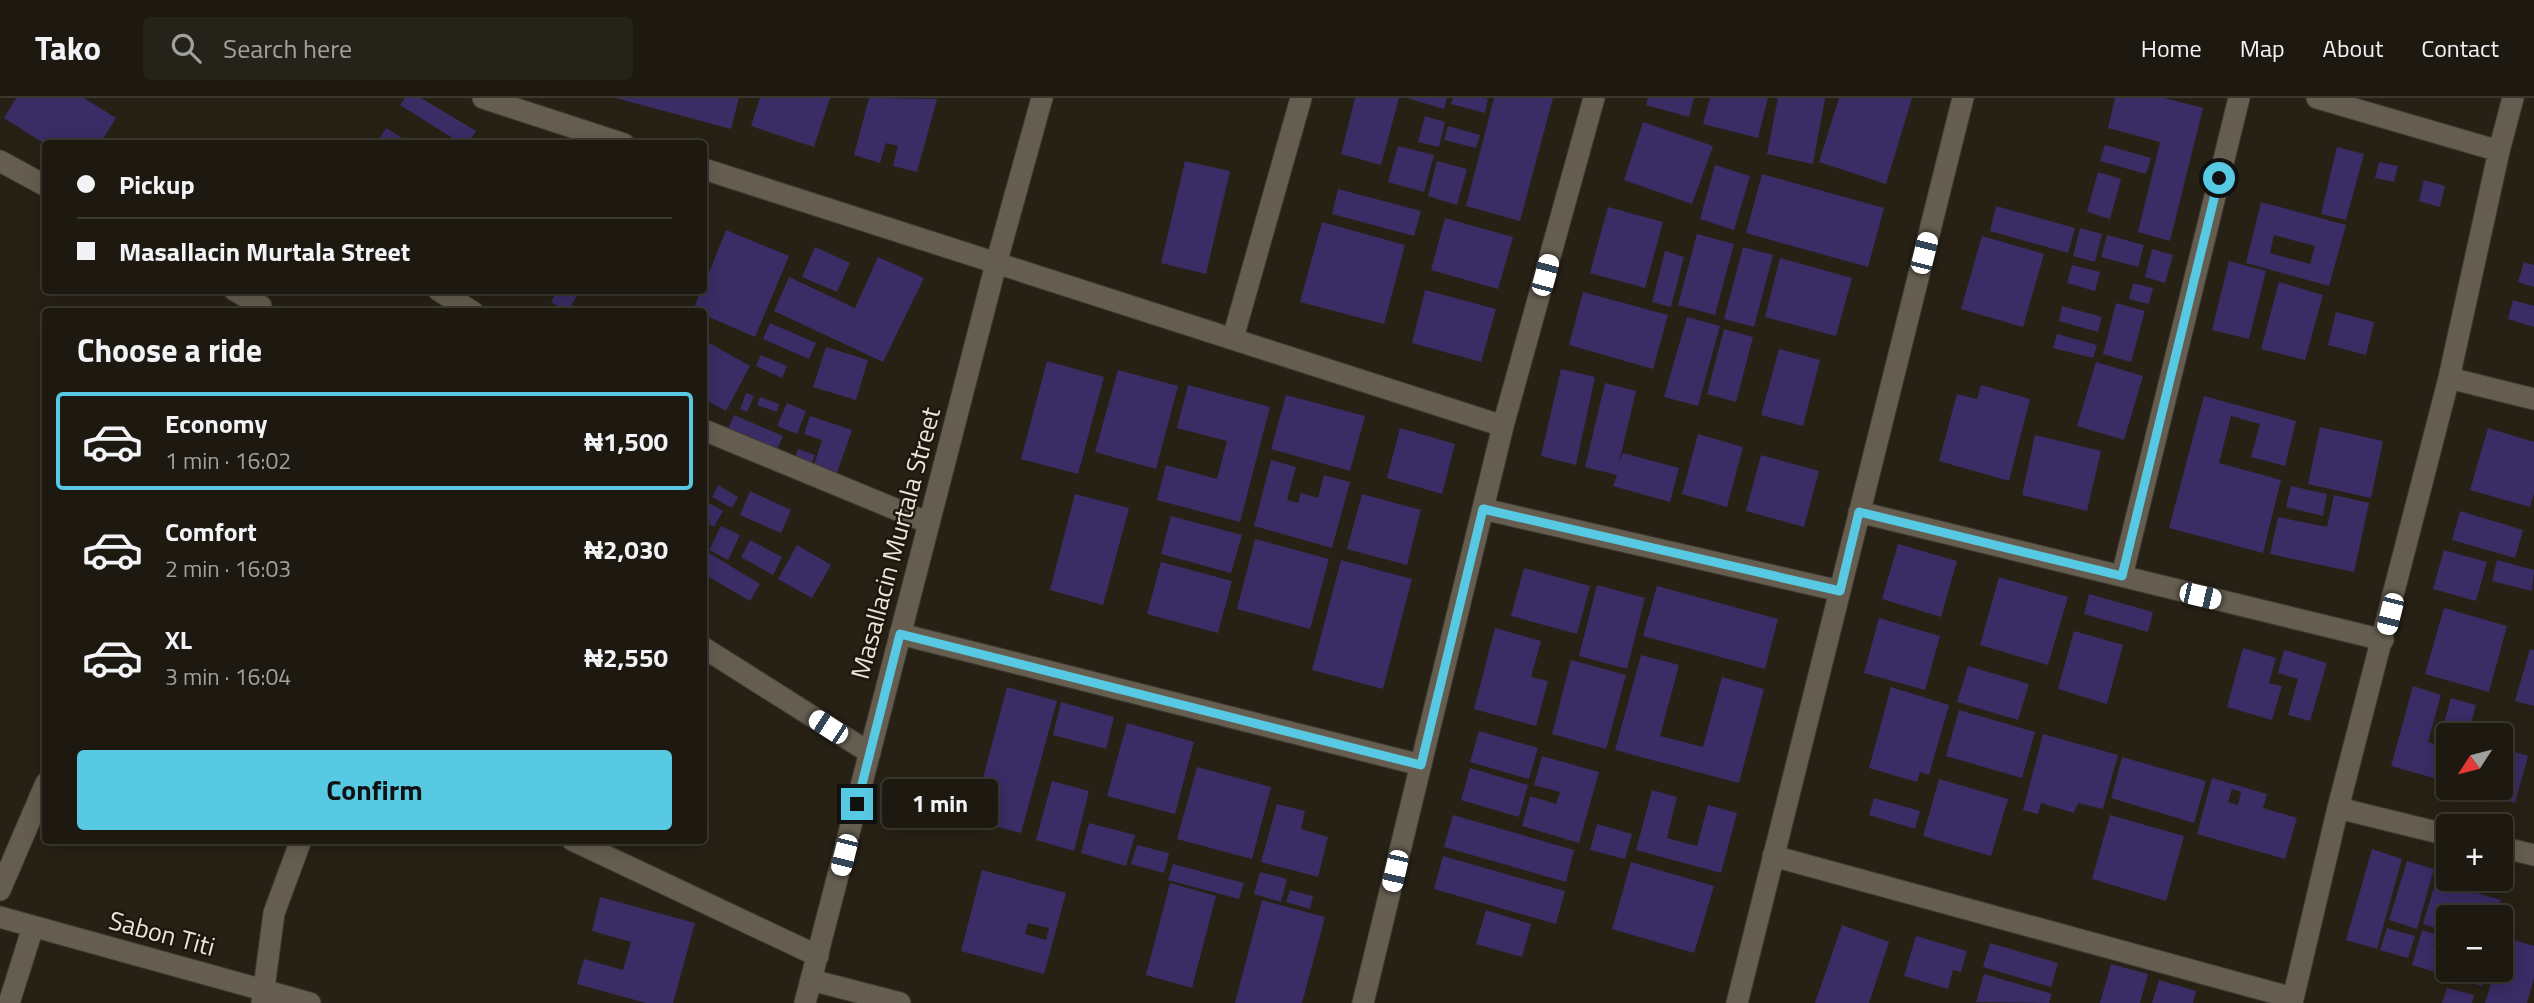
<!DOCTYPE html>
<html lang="en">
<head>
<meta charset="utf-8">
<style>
	:root { --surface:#1d1910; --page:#252219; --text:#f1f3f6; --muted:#a0a09f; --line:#3b3830; --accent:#58c9e3 }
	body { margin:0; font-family:"Titillium Web",sans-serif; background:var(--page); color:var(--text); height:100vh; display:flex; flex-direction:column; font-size:26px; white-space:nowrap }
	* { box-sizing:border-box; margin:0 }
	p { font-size:23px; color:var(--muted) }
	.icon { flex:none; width:38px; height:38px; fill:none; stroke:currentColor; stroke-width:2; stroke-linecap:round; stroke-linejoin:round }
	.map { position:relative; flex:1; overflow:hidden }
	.sheet { position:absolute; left:42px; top:210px; width:665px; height:536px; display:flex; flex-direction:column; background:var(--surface); border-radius:7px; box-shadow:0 4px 18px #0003,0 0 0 2px var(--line) }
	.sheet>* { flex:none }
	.banner { position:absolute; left:42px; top:42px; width:665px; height:154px; border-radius:7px; box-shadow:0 4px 18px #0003,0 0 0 2px var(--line); display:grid; align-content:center; height:154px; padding:0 35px; background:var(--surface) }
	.needle { width:46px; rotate:234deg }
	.buttons { position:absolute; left:2436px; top:625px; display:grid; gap:14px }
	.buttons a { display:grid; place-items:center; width:77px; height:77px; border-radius:7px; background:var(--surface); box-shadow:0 4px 18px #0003,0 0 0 2px var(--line); font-size:35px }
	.end { position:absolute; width:32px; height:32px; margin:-16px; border:9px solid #58c9e3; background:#111; box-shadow:0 0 0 4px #111 }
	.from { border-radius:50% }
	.bubble { position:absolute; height:49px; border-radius:7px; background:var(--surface); box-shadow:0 4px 18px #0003,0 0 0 2px var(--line); font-size:23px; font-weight:700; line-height:49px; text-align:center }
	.car { position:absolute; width:21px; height:42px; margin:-21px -10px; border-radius:9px; box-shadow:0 0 5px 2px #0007; background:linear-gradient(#fff 24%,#345 0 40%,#fff 0 76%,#345 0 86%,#fff 0) }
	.banner b { display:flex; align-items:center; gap:24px; height:66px; font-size:26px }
	.banner b+b { border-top:2px solid var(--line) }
	.banner i { width:18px; height:18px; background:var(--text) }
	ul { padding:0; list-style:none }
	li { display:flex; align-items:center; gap:21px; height:98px; margin:0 14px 10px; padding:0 21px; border:4px solid transparent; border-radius:7px }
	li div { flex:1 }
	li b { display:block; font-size:26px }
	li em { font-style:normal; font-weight:700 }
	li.on { border-color:var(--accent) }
	li>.icon { width:63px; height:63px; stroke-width:1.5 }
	h2 { padding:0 35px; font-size:32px; line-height:84px }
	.cta { display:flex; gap:14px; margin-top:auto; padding:14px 35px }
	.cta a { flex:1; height:80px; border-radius:7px; background:var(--accent); color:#111; font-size:28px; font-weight:700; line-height:80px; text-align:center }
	header { display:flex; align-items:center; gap:42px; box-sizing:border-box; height:98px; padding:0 35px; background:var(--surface); border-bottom:2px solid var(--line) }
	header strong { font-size:33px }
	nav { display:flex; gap:38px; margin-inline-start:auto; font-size:24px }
	.search { width:490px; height:63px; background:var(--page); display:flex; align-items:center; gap:18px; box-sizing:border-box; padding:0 24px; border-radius:7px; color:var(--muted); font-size:26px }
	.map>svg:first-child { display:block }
</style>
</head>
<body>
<header>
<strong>Tako</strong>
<div class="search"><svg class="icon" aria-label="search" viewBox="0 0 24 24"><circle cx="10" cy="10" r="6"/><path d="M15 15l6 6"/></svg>Search here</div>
<nav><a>Home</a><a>Map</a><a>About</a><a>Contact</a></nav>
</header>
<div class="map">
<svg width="2534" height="905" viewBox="0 0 2534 905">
	<rect width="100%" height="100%" fill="#272115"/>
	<path fill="#3a2c65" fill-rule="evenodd" d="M16,0H84L116,20L100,46H45L4,20Z
		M405,0H421L476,33L468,46H462L400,7Z
		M616,0H739L731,31Z
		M760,0H830L814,49L751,28Z
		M869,0L937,1L917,74L893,68L898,48L886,45L880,65L854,57Z
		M1355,0H1399L1381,67L1341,56Z
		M1407,0H1447L1444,11Z
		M1453,0H1484L1488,1L1485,15L1451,6Z
		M1494,0H1553L1520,123L1466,108Z
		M1648,0H1694L1689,19L1646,7Z
		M1710,0H1768L1758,40L1703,26Z
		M1778,0H1825L1813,66L1767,56Z
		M1839,0H1912L1886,86L1819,64Z
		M2115,0H2164L2203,10L2170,143L2138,134L2160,44L2108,30Z
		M1425,18L1445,24L1439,49L1418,44Z
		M1643,24L1713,48L1692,106L1624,82Z
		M1448,28L1480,37L1476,50L1444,42Z
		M386,30L405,42L402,46H376Z
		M2105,47L2151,60L2146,76L2100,63Z
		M1398,48L1434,57L1424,94L1388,84Z
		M2337,49L2364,56L2346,122L2321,116Z
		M1185,63L1230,73L1206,176L1161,165Z
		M1437,63L1467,71L1457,107L1428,98Z
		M2379,64L2398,68L2394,84L2375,80Z
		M1715,67L1750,78L1734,132L1700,121Z
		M2098,74L2121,81L2110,121L2087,114Z
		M1762,76L1884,110L1868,169L1746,135Z
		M2424,82L2445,88L2440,109L2419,103Z
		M1338,91L1421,113L1414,138L1332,116Z
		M2261,104L2346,127L2329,188L2246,165ZM2274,137L2315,148L2310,166L2270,155Z
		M1996,108L2075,130L2068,155L1990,133Z
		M1608,109L1663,124L1645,190L1590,175Z
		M1445,120L1513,139L1498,191L1431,172Z
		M1322,124L1405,147L1384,226L1300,204Z
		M2080,130L2102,136L2095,164L2073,158Z
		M726,132L789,158L755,239L704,217V214L693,213L701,192H704V187Z
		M1697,136L1734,146L1715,217L1678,207Z
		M2107,137L2144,147L2138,169L2101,159Z
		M1982,138L2044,156L2023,229L1961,211Z
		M815,149L850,165L837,194L802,179Z
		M1743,149L1773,157L1754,229L1724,221Z
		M2152,151L2173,157L2165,185L2145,179Z
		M1665,153L1684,159L1671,209L1652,204Z
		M878,159L924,180L883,264L774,213L789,179L855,210Z
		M1780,160L1852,180L1836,238L1765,219Z
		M2229,163L2266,173L2249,241L2212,232Z
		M2524,164L2534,167V189L2518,184Z
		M2072,167L2100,174L2095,193L2067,185Z
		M2279,184L2323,197L2305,262L2261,251Z
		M2133,185L2153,190L2149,206L2129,201Z
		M558,192L579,195L567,214L551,204Z
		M1425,192L1496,211L1481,264L1412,245Z
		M1583,194L1668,217L1653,271L1569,247Z
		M2513,202L2534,208V229L2508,221Z
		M2116,205L2145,213L2131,264L2103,256Z
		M2062,208L2102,219L2098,234L2059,223Z
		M2336,214L2374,224L2366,257L2328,247Z
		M1687,219L1720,228L1698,308L1664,299Z
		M770,225L816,245L809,261L763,241Z
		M1724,231L1753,239L1736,304L1707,296Z
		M2057,236L2097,247L2093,260L2053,250Z
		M704,242L750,268L726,313L704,301Z
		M826,249L868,262L856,302L813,289Z
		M1779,251L1820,262L1803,328L1761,317Z
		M761,257L787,268L782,280L756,268Z
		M1047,263L1104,279L1078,376L1021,361Z
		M2096,264L2143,278L2124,342L2077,328Z
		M1561,271L1595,279L1576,367L1541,358Z
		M1118,272L1178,288L1156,371L1095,354Z
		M1605,285L1636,293L1619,365L1623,355L1679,370L1670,404L1613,388L1617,377L1585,369Z
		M1188,287L1270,309L1240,424L1157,402L1166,367L1217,381L1227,343L1177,330Z
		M1981,287L2030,301L2009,383L1939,363L1957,296L1977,301Z
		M746,295L754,298L747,314L740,311Z
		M1286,297L1365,318L1350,373L1271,351Z
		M2204,298L2296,323L2285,368L2251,359L2260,326L2231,318L2219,365L2281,382L2263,455L2169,430Z
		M760,299L779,306L777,314L757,307Z
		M787,305L806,313L797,336L777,328Z
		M734,317L783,338L775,356L726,335Z
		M810,318L852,332L837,375L814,367L822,342L804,336Z
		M2320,329L2383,343L2371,400L2308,386Z
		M1400,330L1455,346L1442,396L1387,380Z
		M2488,330L2534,344V396L2530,409L2470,392Z
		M1698,336L1743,349L1727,409L1682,396Z
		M2035,337L2101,353L2087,413L2022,397Z
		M798,351L815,357L810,369L794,363Z
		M1761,357L1819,373L1804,429L1746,413Z
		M1271,362L1296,369L1287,402L1298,405L1301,395L1318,400L1324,377L1350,384L1332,450L1254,428Z
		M718,387L738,399L732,410L712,399Z
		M2291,388L2327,396L2323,418L2286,409Z
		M750,393L791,412L781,435L740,417Z
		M1075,396L1129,410L1103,507L1050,492Z
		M1362,396L1421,412L1407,467L1347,451Z
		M2334,397L2369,405L2354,474L2270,456L2278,419L2327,429Z
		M704,402L723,413L714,429L704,423Z
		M2460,413L2523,432L2515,460L2452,442Z
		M1171,418L1242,437L1231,475L1161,456Z
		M721,428L740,437L728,462L709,452Z
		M1255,441L1329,461L1310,531L1237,511Z
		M750,442L782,459L773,477L741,459Z
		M1898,446L1957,463L1941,519L1882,501Z
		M797,447L831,467L812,500L778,481Z
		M2444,452L2487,464L2476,503L2433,491Z
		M706,453L760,486L750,503L704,476V457Z
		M1341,462L1412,481L1383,591L1312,572Z
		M2497,462L2534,472L2532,493L2492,483Z
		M1161,464L1232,483L1218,535L1147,516Z
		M1524,470L1590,488L1577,536L1511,518Z
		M1999,479L2068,499L2048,567L1980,547Z
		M1597,487L1645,500L1627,571L1579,558Z
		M1657,488L1778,521L1765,571L1643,538Z
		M2089,496L2153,514L2148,534L2084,516Z
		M2444,510L2507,528L2489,594L2425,576Z
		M1879,520L1940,538L1925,592L1864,575Z
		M1495,530L1541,543L1531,579L1548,583L1536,628L1474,611Z
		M2074,533L2123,547L2107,606L2058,591Z
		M2243,550L2276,560L2269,585L2282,588L2272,622L2227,609Z
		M2530,551L2534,552V608L2515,603Z
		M2284,552L2327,565L2310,623L2288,617L2298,581L2278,575Z
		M1641,557L1679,567L1660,638L1703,649L1722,579L1764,591L1739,685L1615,652Z
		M1571,562L1626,577L1606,651L1552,636Z
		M1968,568L2029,586L2018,622L1957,604Z
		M2413,588L2441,597L2428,644L2438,647L2451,600L2476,607L2468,637H2448V684L2391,668Z
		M1007,589L1057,603L1021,735L972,722Z
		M1891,589L1949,607L1929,677L1920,674L1917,684L1869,670Z
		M1061,604L1114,619L1106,651L1053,637Z
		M1959,612L2035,634L2022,680L1946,658Z
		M1127,625L1194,644L1175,716L1107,698Z
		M1479,633L1538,650L1529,681L1470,664Z
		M2043,636L2118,657L2103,711L2078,705L2074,715L2041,705L2038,716L2023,712Z
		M2501,650L2528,658L2515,705L2463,690H2501Z
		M1542,658L1599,674L1579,745L1522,728L1530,698L1556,706L1560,694L1534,687Z
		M2122,659L2206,683L2194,725L2111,700Z
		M1197,669L1271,689L1252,761L1177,741Z
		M1470,670L1528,687L1519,719L1461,702Z
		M2212,680L2267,696L2263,710L2297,720L2285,761L2197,736ZM2232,691L2241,694L2238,707L2228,704Z
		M1939,681L2008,701L1991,758L1923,738Z
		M1052,683L1089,693L1074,753L1036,742Z
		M1652,692L1677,699L1667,740L1697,748L1708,707L1737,715L1721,775L1636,752Z
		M1874,700L1920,713L1915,731L1869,717Z
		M1277,706L1305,713L1301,731L1328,739L1318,779L1261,764Z
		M1453,717L1574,752L1566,784L1444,749Z
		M2110,717L2184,738L2166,803L2092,781Z
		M1089,725L1135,737L1126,768L1081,755Z
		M1597,726L1632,736L1625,761L1590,752Z
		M1137,747L1169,755L1164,775L1131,766Z
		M2372,751L2402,761L2377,851L2346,842Z
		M1443,758L1565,793L1556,826L1434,791Z
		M2407,763L2434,771L2417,831L2389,822Z
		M1631,764L1714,788L1694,855L1612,831Z
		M1173,766L1244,785L1239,801L1168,782Z
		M982,772L1066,795L1044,876L961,853ZM1028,825L1049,830L1046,842L1025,836Z
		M1260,774L1287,781L1281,804L1254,796Z
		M2436,783L2501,802L2496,819H2448V834L2423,826Z
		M1170,785L1216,798L1192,890L1146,877Z
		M1290,792L1313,798L1310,811L1286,804Z
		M600,799L695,825L673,905H646L577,886L584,861L623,872L631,844L592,833Z
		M1262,802L1325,819L1302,905H1235Z
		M1486,812L1531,826L1522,859L1476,846Z
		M1842,827L1889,844L1869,905H1815Z
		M2387,830L2415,838L2408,860L2380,852Z
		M2422,832L2436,836L2433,848L2448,852V872H2487L2482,888L2412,867Z
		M1916,838L1967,853L1961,874L1953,872L1948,891L1904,878Z
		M2504,839L2534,848V880L2527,905H2485L2495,872H2501V850Z
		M1990,845L2058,865L2051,889L1983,869Z
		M2111,866L2148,876L2140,905H2100Z
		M1984,876L2052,896L2049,905L1976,904Z
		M2159,882L2196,893L2193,905H2152Z
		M2447,890L2474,897L2472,905H2442Z"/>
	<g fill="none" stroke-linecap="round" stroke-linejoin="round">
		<defs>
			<path id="street" d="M483,0L624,46
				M2317,0L2499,53
				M0,63L46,88
				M704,71L1503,328
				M234,192L261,208L257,214
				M438,192L473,214
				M1233,240L1301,0
				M2449,280L2534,301
				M704,332L929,425
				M1483,411L1840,493
				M1859,414L2383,542
				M2122,478L2239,0
				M900,536L1421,667
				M704,550L870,655
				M2338,710L2448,737
				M572,742L818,858
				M2501,749L2534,757
				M1773,758L2293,900
				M0,792L46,685
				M0,819L310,905
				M811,882L900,905
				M9,905L33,829
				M262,905L274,815L301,742
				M1363,905L1503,328L1594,0
				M1737,905L1963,0
				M2292,905L2338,710L2449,280L2499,53L2513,0"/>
			<path id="secondary" d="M805,905L996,166L1042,0"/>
		</defs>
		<use href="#street" stroke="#403b32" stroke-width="23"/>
		<use href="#secondary" stroke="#403b32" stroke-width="23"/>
		<use href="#street" stroke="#655e50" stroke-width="21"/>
		<use href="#secondary" stroke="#655e50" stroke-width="21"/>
	</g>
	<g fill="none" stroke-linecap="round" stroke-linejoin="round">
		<path stroke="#58c9e3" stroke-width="9" d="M857,706L900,536L1421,667L1483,411L1840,493L1859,414L2122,478L2219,80"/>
	</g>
	<g text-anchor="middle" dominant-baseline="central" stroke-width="5" stroke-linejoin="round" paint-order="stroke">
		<g font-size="26" fill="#e9e5dd" stroke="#1e180c">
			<text transform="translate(895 445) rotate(-75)">Masallacin Murtala Street</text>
			<text transform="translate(162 835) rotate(15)">Sabon Titi</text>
		</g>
	</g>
</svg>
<div class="buttons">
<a><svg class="needle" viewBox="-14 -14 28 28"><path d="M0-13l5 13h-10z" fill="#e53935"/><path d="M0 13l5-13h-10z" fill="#a0a09f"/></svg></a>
<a>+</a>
<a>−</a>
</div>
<i class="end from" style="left:2219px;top:80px"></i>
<i class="end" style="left:857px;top:706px"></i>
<div class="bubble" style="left:882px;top:681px;width:116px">1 min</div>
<i class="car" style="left:1924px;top:155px;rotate:14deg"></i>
<i class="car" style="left:1545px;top:177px;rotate:15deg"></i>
<i class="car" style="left:2200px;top:498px;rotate:103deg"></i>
<i class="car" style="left:2390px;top:516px;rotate:194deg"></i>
<i class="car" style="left:828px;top:629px;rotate:303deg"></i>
<i class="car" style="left:844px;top:757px;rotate:194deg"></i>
<i class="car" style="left:1395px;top:773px;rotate:193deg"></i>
<div class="banner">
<b><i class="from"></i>Pickup</b>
<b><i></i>Masallacin Murtala Street</b>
</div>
<section class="sheet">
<h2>Choose a ride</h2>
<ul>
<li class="on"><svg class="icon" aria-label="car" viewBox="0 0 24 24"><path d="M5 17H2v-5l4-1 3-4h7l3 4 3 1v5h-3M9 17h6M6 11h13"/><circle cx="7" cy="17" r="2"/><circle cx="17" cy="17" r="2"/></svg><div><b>Economy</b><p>1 min · 16:02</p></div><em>₦1,500</em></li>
<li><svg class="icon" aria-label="car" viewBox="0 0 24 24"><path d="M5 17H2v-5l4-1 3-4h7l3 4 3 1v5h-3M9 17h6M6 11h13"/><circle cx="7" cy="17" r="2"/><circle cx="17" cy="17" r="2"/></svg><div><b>Comfort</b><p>2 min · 16:03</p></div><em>₦2,030</em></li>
<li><svg class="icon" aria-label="car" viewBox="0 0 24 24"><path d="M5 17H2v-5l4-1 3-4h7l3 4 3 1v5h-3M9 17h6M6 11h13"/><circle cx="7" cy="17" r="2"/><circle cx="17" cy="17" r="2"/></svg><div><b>XL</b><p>3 min · 16:04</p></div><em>₦2,550</em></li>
</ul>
<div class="cta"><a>Confirm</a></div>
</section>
</div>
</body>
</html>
